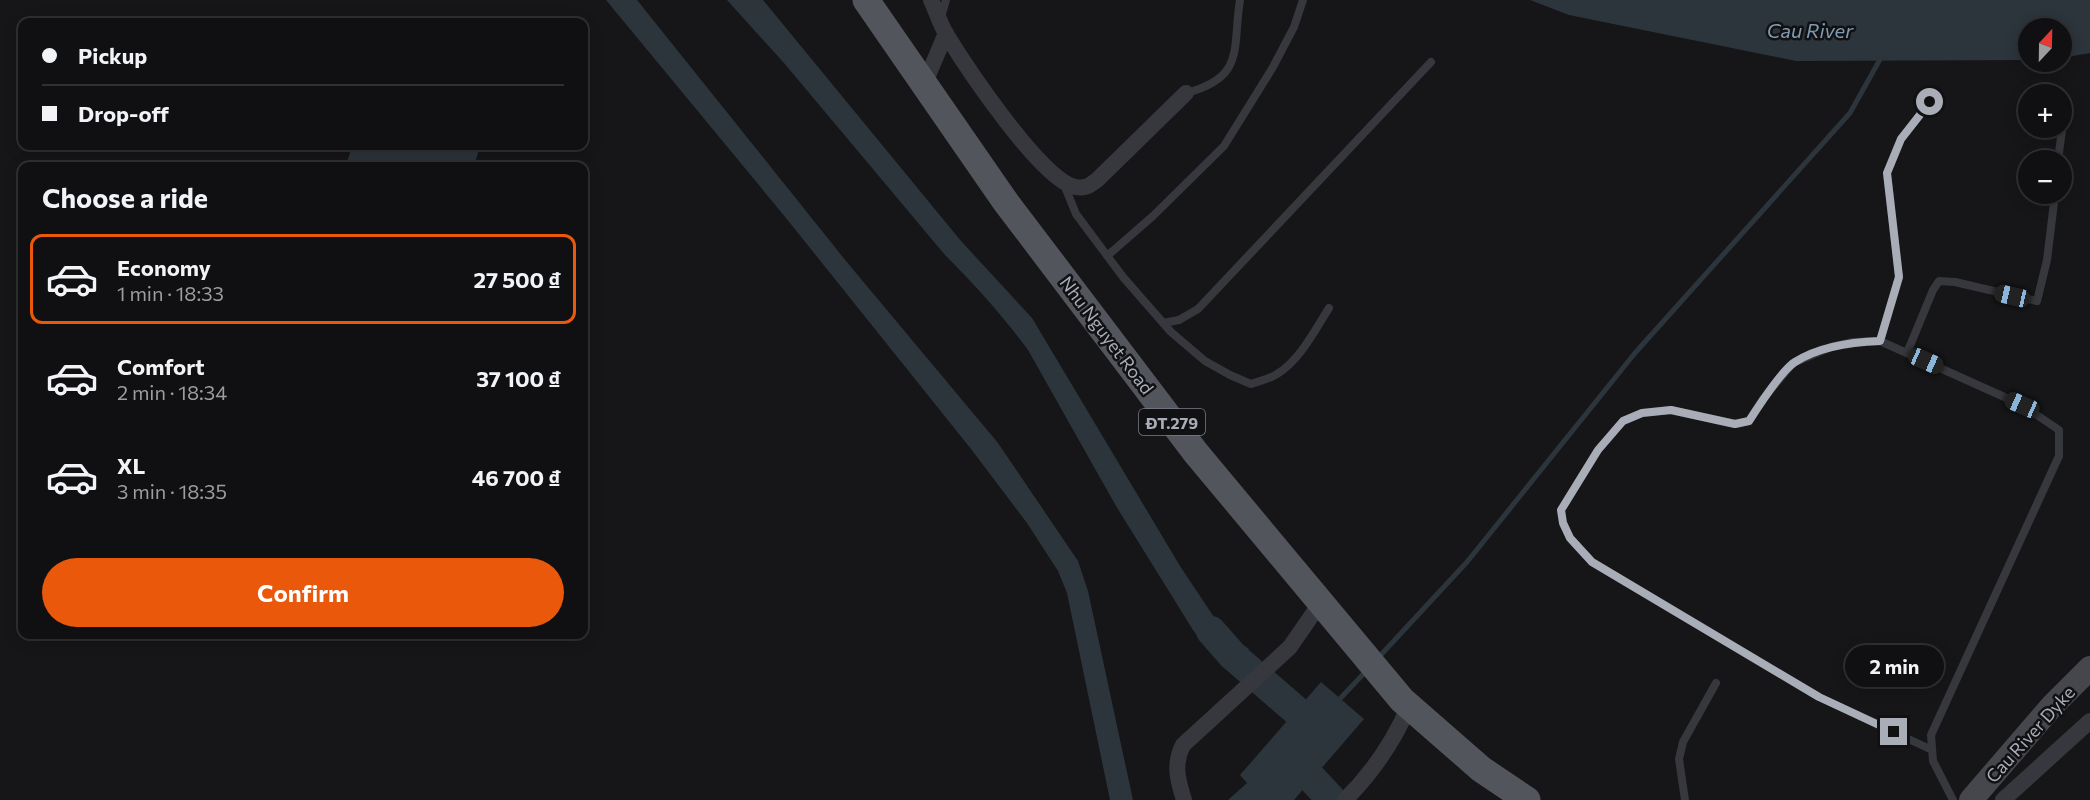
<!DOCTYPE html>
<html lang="en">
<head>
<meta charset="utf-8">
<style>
	:root { --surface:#101012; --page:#1e1e20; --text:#f1f3f6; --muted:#9c9d9f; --line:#303032; --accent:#ea580c }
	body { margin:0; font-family:Commissioner,sans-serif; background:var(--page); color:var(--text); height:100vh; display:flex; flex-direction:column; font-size:22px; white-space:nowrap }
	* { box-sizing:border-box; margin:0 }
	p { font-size:20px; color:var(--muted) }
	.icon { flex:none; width:33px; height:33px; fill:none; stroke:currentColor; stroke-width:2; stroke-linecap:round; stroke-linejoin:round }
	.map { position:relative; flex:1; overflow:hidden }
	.drawer { position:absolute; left:18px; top:162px; width:570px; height:477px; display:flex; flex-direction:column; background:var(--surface); border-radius:12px; box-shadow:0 3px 15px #0003,0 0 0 2px var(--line) }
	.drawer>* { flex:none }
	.hud { position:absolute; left:18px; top:18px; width:570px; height:132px; border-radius:12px; box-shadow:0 3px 15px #0003,0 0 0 2px var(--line); display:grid; align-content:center; height:132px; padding:0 24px; background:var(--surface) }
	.needle { width:39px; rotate:22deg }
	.controls { position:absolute; left:2018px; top:18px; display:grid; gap:12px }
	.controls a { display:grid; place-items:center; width:54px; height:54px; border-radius:50%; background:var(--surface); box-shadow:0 3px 15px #0003,0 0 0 2px var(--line); font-size:30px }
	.end { position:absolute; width:27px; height:27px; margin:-14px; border:8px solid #a8adb8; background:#111; box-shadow:0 0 0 3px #111 }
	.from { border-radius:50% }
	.bubble { position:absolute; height:42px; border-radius:21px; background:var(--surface); box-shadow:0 3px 15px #0003,0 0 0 2px var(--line); font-size:20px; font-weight:700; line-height:42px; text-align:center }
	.car { position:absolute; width:18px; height:36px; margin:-18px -9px; border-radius:8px; box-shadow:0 0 4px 2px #0007; background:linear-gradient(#222 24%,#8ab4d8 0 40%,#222 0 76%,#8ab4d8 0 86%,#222 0) }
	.hud b { display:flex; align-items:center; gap:21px; height:57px; font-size:22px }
	.hud b+b { border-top:2px solid var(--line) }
	.hud i { width:15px; height:15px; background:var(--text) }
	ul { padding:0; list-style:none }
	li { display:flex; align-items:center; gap:18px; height:90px; margin:0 12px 9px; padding:0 12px; border:3px solid transparent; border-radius:12px }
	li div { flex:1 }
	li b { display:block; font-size:22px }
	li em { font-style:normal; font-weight:700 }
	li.current { border-color:var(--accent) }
	li>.icon { width:54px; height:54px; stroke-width:1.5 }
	h2 { padding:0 24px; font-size:27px; line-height:72px }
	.button { display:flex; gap:12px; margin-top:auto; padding:12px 24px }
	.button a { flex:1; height:69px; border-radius:36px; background:var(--accent); color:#fff; font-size:24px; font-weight:700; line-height:69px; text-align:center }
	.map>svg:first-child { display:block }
</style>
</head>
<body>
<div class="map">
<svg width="2090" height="800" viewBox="0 0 2090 800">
	<rect width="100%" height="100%" fill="#161618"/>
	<path fill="#2c353c" d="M606,0H637L846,261L998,443L1078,561L1088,591L1133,800H1110L1067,593L1058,571L1027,523L971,449L786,218Z
		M727,0H763L961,241L1032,318L1180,566L1218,623L1235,639L1249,649L1230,670L1207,649L1193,630L1116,506L1028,350C1003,316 975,285 945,255L784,63Z
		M1530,0H2090V53L2061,58V28H2028V60L1796,61L1569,15Z
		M352,146H480L474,166H346Z
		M1321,682L1364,719L1294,800H1228L1247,783L1240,775Z"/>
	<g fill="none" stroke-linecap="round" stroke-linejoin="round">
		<path stroke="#2c353c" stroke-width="5" d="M1378,658L1467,562L1635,353L1850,113L1883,54
			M1335,704L1368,669"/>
		<path stroke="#2c353c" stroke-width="30" d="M1211,631L1233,656L1314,726
			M1289,754L1332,800"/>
		<path stroke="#37383d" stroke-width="8" d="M941,17L946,0
			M1186,93C1246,77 1232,49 1240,0
			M2058,160L2062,130V101
			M1063,182L1076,214L1123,277L1171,332L1205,361L1230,375L1251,384C1259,381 1270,379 1277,374C1300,360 1315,330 1329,308
			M1107,256L1153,216L1224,146L1273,67L1294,27L1303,0
			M1163,323L1179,320L1198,309L1431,62
			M1880,341L1899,277L1887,173L1901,139L1930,102
			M1907,353L1933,290L1939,281L1955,282L2037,301L2047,260L2055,194
			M1932,750L1819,697L1592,562L1570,538L1563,523L1561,510L1598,450L1623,421L1642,413L1671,410L1735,424L1749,421L1763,399L1793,363L1831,347L1853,342L1880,341L2022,405L2059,430V456L1931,735L1933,761L1953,800
			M1685,800L1679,759L1683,742L1716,683"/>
		<path stroke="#37383d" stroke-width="16" d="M931,0C936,11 940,23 946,34C965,65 1043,183 1076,187C1086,189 1090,185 1097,180L1186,93
			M924,85L946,33
			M1184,800C1178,781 1173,764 1183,745L1290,647L1321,602
			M1345,800C1373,772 1393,743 1409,706
			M2003,800L2090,721"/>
		<path stroke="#45474d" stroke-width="24" d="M1971,800L2052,706L2090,668"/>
		<path stroke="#53555c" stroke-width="27" d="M866,0L1005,201L1196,453L1402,700L1481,769L1527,800"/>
	</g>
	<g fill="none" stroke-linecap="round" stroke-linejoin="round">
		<path stroke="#a8adb8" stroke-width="8" d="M1894,732L1819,697L1592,562L1570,538L1563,523L1561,510L1598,450L1623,421L1642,413L1671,410L1735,424L1749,421C1758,407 1782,370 1795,362C1820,346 1851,342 1880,341L1899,277L1887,173L1901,139L1930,102"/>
	</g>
	<g text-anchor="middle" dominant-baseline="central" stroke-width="5" stroke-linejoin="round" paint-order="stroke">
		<rect fill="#111113" stroke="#7b7e86" stroke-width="1.5" x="1139" y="409" width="66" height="26" rx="4.5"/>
		<g font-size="16" font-weight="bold" fill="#a8adb8">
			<text x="1172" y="422">ĐT.279</text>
		</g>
		<g font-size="18" fill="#a8adb8" stroke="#111113">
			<text transform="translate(1107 335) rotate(53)">Nhu Nguyet Road</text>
			<text transform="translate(2030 734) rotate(-48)">Cau River Dyke</text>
		</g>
		<g font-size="20" font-style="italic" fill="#7f9bb3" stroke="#111113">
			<text x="1810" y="30">Cau River</text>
		</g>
	</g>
</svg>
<div class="controls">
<a><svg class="needle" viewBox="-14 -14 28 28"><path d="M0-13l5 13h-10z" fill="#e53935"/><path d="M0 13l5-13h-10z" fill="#9c9d9f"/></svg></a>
<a>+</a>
<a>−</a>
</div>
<i class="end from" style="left:1930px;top:102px"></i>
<i class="end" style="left:1894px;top:732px"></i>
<div class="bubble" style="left:1845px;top:645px;width:99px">2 min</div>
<i class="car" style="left:2012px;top:296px;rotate:283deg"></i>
<i class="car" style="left:1926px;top:361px;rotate:114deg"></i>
<i class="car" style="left:2022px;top:405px;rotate:294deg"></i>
<div class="hud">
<b><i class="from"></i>Pickup</b>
<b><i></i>Drop-off</b>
</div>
<section class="drawer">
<h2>Choose a ride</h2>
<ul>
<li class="current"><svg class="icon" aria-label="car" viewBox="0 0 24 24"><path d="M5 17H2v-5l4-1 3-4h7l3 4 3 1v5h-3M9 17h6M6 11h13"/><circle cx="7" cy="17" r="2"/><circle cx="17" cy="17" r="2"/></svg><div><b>Economy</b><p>1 min · 18:33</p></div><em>27 500 ₫</em></li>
<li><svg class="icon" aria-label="car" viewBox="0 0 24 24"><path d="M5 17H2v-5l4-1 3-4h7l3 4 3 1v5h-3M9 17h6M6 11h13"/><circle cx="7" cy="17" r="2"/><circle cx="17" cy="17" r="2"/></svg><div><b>Comfort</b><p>2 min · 18:34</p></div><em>37 100 ₫</em></li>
<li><svg class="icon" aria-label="car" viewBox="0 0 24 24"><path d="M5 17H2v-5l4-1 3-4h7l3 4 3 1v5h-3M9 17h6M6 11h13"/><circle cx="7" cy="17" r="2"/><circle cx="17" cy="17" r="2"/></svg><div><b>XL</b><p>3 min · 18:35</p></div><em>46 700 ₫</em></li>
</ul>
<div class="button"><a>Confirm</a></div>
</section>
</div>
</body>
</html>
